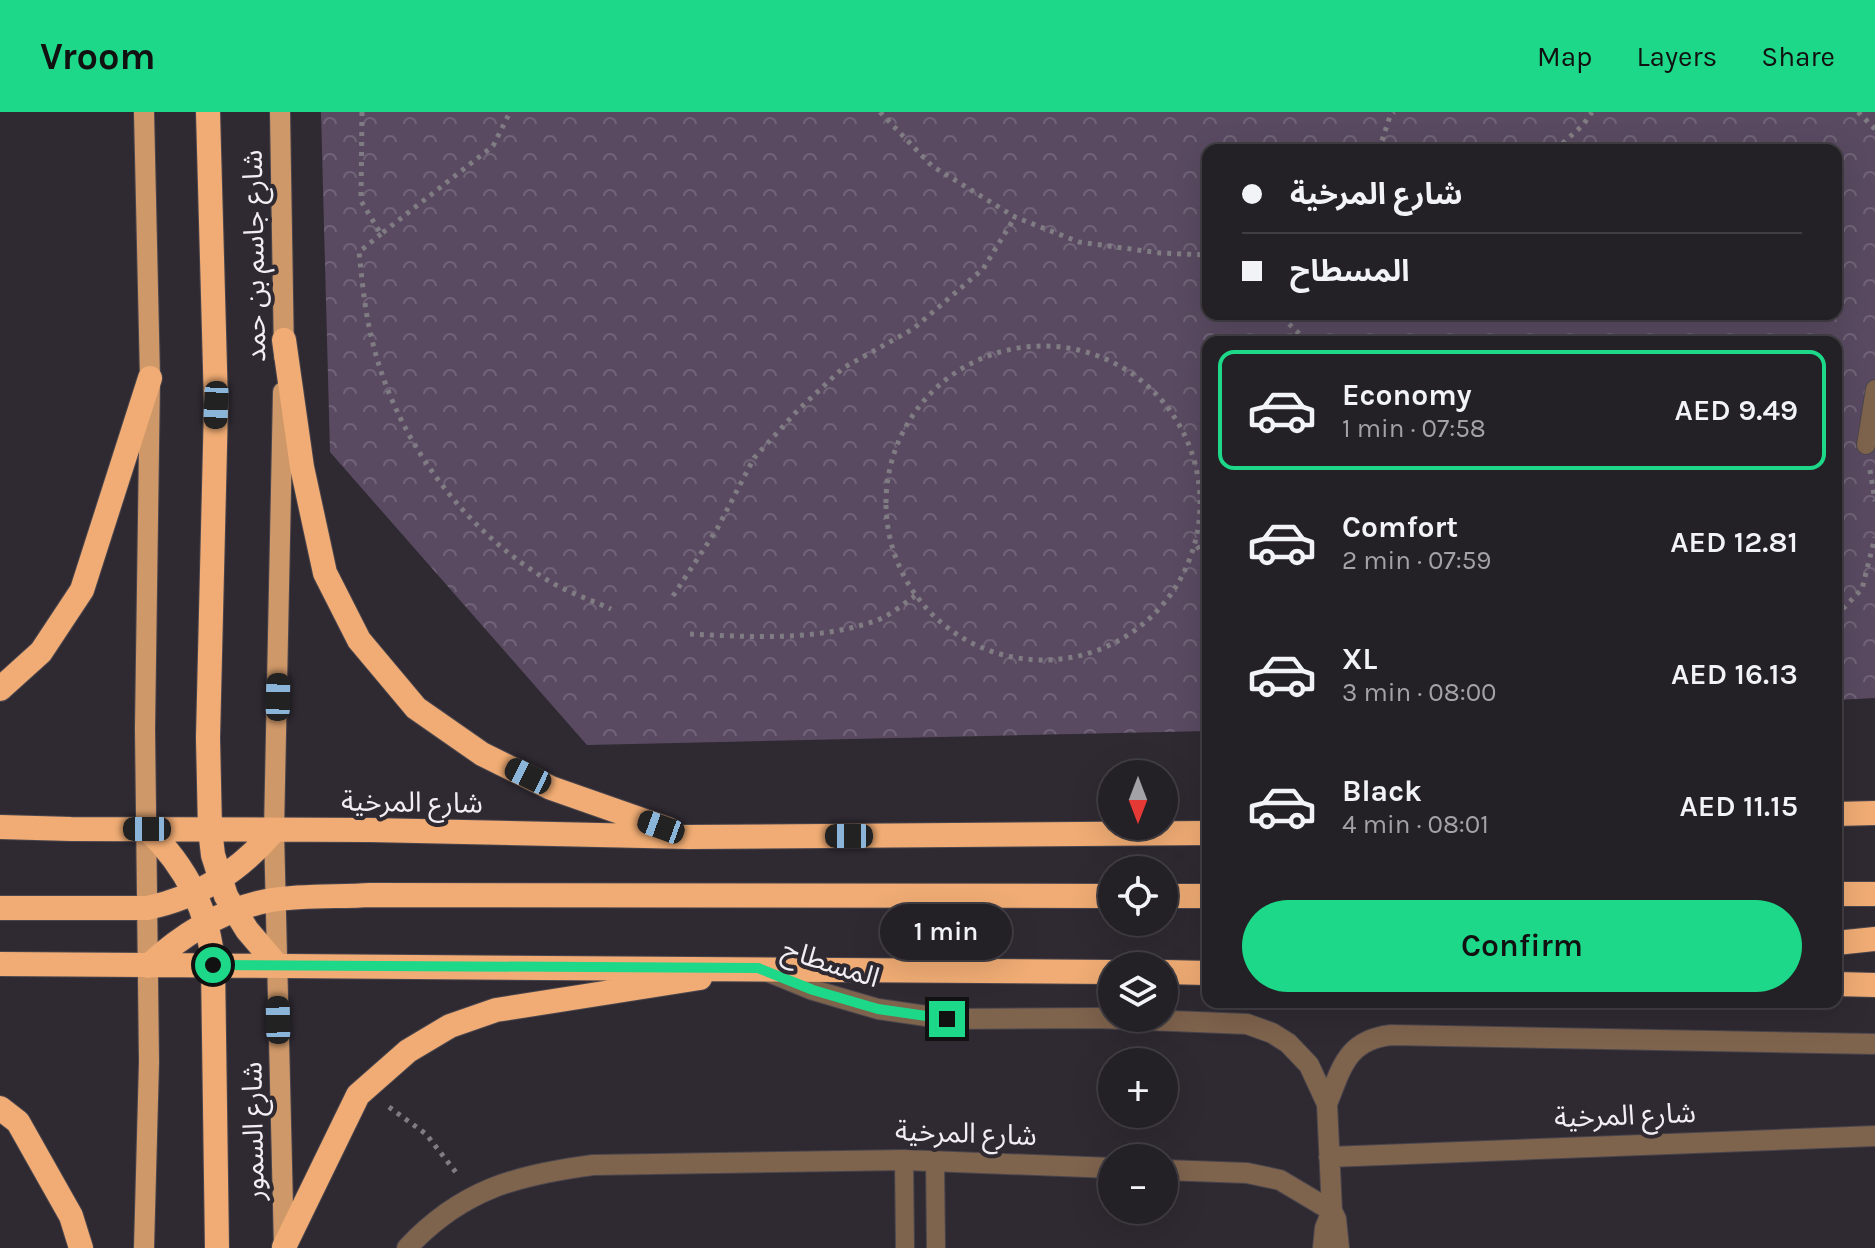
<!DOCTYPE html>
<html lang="en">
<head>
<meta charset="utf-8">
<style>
	:root { --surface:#232026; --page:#2f2d32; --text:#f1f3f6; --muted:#a3a3a7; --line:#403e43; --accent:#1dd888 }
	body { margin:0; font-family:Karla,"Noto Sans Arabic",sans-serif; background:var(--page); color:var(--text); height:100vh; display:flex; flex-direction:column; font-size:30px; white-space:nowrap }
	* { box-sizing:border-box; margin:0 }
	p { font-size:26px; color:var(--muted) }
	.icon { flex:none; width:44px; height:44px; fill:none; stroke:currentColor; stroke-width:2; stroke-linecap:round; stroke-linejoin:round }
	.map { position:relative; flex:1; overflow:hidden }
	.details { position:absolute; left:1202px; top:224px; width:640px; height:672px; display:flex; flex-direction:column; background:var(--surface); border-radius:16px; box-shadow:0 8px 32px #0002,0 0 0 2px var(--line) }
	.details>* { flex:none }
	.guide { position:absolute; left:1202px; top:32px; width:640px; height:176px; border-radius:16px; box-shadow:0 8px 32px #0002,0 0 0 2px var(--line); display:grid; align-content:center; height:176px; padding:0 40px; background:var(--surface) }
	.needle { width:52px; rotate:180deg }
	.tools { position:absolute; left:1098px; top:648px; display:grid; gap:16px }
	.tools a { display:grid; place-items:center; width:80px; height:80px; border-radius:50%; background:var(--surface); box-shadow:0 8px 32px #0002,0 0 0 2px var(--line); font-size:40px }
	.end { position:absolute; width:36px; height:36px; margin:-18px; border:10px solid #1dd888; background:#111; box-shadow:0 0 0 4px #111 }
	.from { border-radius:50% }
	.bubble { position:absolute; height:56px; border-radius:28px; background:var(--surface); box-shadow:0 8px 32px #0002,0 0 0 2px var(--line); font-size:26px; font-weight:600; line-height:56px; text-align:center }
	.car { position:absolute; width:24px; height:48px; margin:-24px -12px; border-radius:10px; box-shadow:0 0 6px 2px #0007; background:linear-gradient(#222 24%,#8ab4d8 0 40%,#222 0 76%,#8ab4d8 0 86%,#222 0) }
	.guide b { display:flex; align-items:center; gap:28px; height:76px; font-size:30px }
	.guide b+b { border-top:2px solid var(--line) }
	.guide i { width:20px; height:20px; background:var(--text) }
	ul { padding:14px 0 0; list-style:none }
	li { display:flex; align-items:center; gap:24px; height:120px; margin:0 16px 12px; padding:0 24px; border:4px solid transparent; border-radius:16px }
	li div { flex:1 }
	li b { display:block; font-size:30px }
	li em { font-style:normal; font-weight:600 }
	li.active { border-color:var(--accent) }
	li>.icon { width:72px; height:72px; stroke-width:1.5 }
	.cta { display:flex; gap:16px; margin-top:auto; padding:16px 40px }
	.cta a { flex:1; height:92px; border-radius:48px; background:var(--accent); color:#111; font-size:32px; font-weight:600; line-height:92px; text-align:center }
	header { display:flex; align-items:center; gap:48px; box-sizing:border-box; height:112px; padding:0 40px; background:var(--accent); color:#111 }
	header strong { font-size:38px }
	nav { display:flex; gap:44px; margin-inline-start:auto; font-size:28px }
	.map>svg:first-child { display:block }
</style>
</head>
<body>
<header>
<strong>Vroom</strong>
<nav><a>Map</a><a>Layers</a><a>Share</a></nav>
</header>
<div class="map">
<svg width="1875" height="1136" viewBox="0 0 1875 1136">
	<defs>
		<pattern id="park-crowns" width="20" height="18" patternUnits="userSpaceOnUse" patternTransform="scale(2)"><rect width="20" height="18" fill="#594a61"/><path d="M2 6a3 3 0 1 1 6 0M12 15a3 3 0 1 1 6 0" fill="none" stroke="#716478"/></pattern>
	</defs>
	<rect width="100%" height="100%" fill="#2f2a32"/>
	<path fill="url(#park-crowns)" fill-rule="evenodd" d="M321,0H1875V586L1836,588V230H1208V619L587,633L330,340ZM1208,38H1836V202H1208Z"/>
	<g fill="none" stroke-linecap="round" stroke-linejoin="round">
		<defs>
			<path id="lane" d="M1866,333L1875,277
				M904,1048L905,1136
				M935,1049L936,1136"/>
			<path id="street" d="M769,860L813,878L878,897L947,907L1097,906L1247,912L1272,921L1288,931L1309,953L1327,992L1332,1099L1336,1107L1339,1136
				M1327,992C1342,955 1347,928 1391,923L1875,932
				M1329,1045L1875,1024
				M1164,1058L1247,1061L1280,1068L1332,1099
				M407,1136C462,1077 517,1063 593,1053L904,1048L1112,1056
				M1323,1136L1325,1116L1332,1099"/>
			<path id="primary" d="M144,0L150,266L145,617L149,950L144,1136
				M280,0L284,244
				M283,280L274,719L284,1136"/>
			<path id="highway" d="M208,0L216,293L208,626L210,717L213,743L226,784L247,818L277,853
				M284,228L302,355L325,461L359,528L416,596L482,642L551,676L668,717
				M0,577L41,540L82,478L150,266
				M1836,702L1875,701
				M0,715L71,717L370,718L689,725L1208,721
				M147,717C186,754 209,799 213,853L217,1136
				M1836,782H1875
				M1164,784H1208
				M0,796H147C200,785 239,759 274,719
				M1836,831L1875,827
				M0,852L1112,860
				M148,854C183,822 225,796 272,788C304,783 338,785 371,783L1112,784
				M1164,860L1208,861
				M1836,872L1875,873
				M0,996L18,1010L71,1104L81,1136
				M284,1135L358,983L408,939L450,914L496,898L700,866"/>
		</defs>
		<use href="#lane" stroke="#4a454d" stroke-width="20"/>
		<use href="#street" stroke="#4a454d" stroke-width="22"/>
		<use href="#primary" stroke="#4a454d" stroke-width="22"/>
		<use href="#highway" stroke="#4a454d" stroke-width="26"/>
		<path stroke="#807c83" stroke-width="5" stroke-dasharray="4 6" stroke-linecap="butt" d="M362,0L361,89L381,122L493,34L510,0
			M880,0L932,54L1015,105L1079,130L1160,141L1208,143
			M1858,0L1875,17
			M1379,38L1390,4L1394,0
			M1555,38L1583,13L1592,0
			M381,122L359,140C362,166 364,193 370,219C391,319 457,412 544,466C564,479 589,487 611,497
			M1289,212L1308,230
			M886 391a157 157 0 1 1 314 0a157 157 0 1 1-314 0Z
			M1870,358L1875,389
			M1197,434L1208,450
			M673,484L717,417L754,346L798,298L843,256L913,217L983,157L1015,105
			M1836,504L1862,477L1875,425
			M690,522C750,525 814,529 872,510C887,506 902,493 915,484
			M389,995L426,1022L458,1063"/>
		<use href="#lane" stroke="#7e634d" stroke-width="18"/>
		<use href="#street" stroke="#7e634d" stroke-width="20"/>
		<use href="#primary" stroke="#cf9869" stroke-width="20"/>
		<use href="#highway" stroke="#f0ac74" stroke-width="24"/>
	</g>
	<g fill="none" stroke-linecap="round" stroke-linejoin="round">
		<path stroke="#1dd888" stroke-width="10" d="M213,853L758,856L813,878L878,897L947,907"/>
	</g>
	<g text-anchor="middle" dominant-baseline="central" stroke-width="8" stroke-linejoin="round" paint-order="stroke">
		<g font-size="28" fill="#f0edf3" stroke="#2f2a32">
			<text transform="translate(254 144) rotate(-91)">شارع جاسم بن حمد</text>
			<text transform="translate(412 690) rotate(1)">شارع المرخية</text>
			<text transform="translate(831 851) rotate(18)">المسطاح</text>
			<text transform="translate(1625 1003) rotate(-2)">شارع المرخية</text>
			<text transform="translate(253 1019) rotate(-91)">شارع السمور</text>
			<text transform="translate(966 1021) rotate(2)">شارع المرخية</text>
		</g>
	</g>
</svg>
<div class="tools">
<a><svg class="needle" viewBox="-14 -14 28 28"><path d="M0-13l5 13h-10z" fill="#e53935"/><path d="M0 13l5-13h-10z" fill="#a3a3a7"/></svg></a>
<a><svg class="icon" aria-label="locate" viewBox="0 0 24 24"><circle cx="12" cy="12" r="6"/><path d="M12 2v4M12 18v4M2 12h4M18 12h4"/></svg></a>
<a><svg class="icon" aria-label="layers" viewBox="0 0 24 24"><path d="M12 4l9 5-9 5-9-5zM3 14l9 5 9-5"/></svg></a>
<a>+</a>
<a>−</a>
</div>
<i class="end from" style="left:213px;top:853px"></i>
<i class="end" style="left:947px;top:907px"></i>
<div class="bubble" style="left:880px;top:792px;width:132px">1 min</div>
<i class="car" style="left:216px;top:293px;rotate:182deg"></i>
<i class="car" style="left:278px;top:585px;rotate:1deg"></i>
<i class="car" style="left:528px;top:664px;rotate:296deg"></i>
<i class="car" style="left:661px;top:715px;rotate:290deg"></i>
<i class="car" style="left:147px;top:717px;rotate:270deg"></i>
<i class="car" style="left:849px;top:724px;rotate:270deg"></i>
<i class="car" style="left:278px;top:908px;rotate:359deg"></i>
<div class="guide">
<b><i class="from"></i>شارع المرخية</b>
<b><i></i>المسطاح</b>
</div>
<section class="details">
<ul>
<li class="active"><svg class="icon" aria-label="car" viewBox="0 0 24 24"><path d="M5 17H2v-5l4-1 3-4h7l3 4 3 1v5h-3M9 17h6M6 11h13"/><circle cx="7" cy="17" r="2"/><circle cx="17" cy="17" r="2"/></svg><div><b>Economy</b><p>1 min · 07:58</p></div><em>AED 9.49</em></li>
<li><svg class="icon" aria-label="car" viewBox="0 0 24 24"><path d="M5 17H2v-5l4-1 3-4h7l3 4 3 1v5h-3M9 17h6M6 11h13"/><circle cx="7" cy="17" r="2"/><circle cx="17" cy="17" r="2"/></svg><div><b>Comfort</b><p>2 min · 07:59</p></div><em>AED 12.81</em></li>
<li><svg class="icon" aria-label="car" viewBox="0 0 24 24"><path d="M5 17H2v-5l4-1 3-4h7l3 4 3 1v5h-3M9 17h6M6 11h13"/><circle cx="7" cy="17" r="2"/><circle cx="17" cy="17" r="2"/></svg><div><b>XL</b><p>3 min · 08:00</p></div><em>AED 16.13</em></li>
<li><svg class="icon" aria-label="car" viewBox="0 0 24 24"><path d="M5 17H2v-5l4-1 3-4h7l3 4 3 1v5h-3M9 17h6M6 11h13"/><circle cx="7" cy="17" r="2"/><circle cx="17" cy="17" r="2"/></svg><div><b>Black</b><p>4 min · 08:01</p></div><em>AED 11.15</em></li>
</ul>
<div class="cta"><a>Confirm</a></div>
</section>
</div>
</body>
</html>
